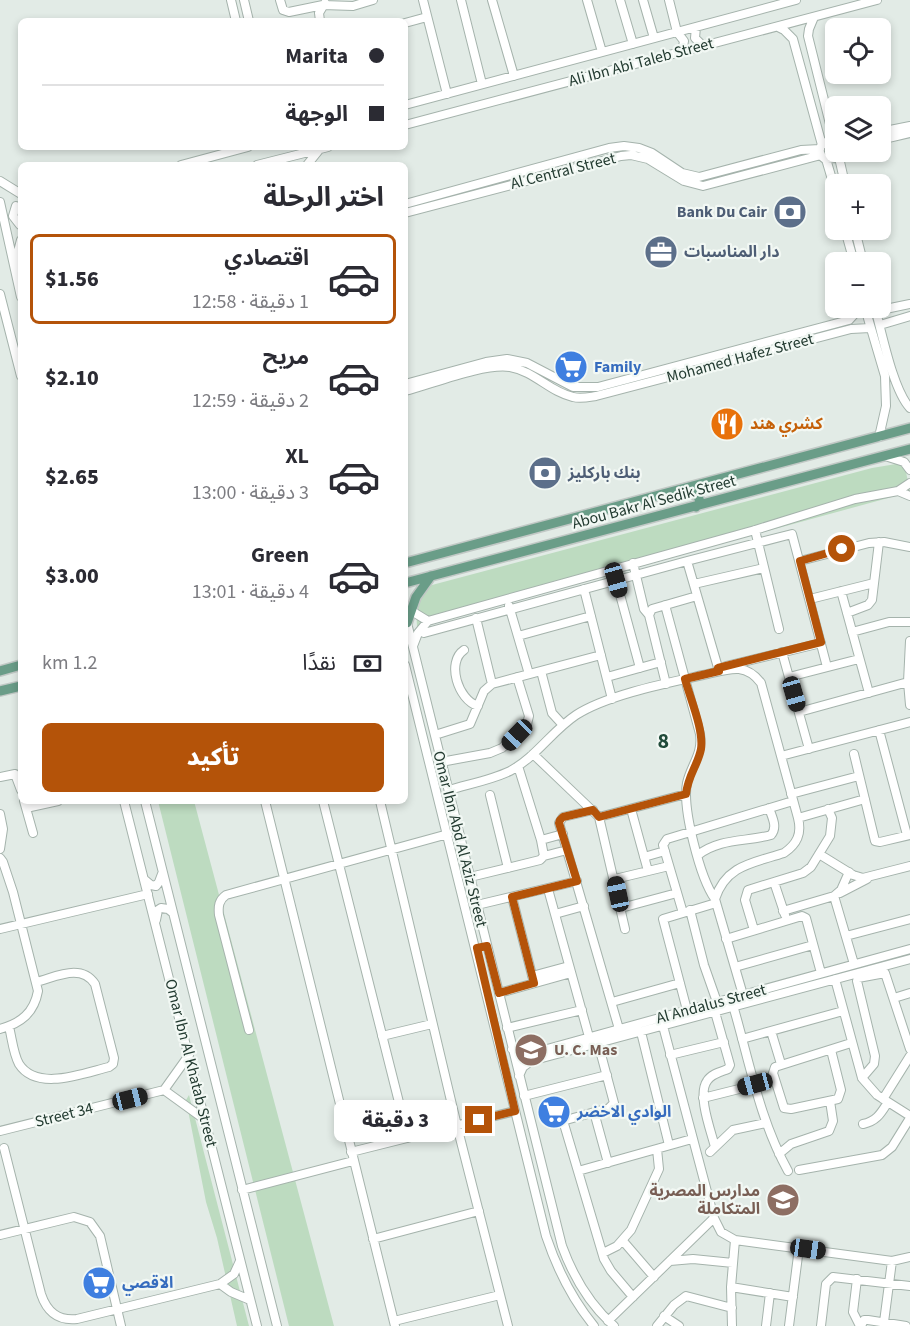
<!DOCTYPE html>
<html lang="ar">
<head>
<meta charset="utf-8">
<style>
	:root { --surface:#fff; --page:#f2f2f3; --text:#2b2b33; --muted:#7c7c81; --line:#e1e1e2; --accent:#b45309 }
	body { margin:0; font-family:"Source Sans 3","Noto Sans Arabic",sans-serif; background:var(--page); color:var(--text); direction:rtl; height:100vh; display:flex; flex-direction:column; font-size:22px; white-space:nowrap }
	* { box-sizing:border-box; margin:0 }
	p { font-size:20px; color:var(--muted) }
	.icon { flex:none; width:33px; height:33px; fill:none; stroke:currentColor; stroke-width:2; stroke-linecap:round; stroke-linejoin:round }
	.map { position:relative; flex:1; overflow:hidden; direction:ltr }
	.panel { position:absolute; left:18px; top:162px; width:390px; height:642px; display:flex; flex-direction:column; background:var(--surface); border-radius:9px; box-shadow:0 3px 9px #0003; direction:rtl }
	.panel>* { flex:none }
	.banner { position:absolute; left:18px; top:18px; width:390px; height:132px; border-radius:9px; box-shadow:0 3px 9px #0003; direction:rtl; display:grid; align-content:center; height:132px; padding:0 24px; background:var(--surface) }
	.controls { position:absolute; left:825px; top:18px; display:grid; gap:12px }
	.controls a { display:grid; place-items:center; width:66px; height:66px; border-radius:9px; background:var(--surface); box-shadow:0 3px 9px #0003; font-size:30px }
	.end { position:absolute; width:27px; height:27px; margin:-14px; border:8px solid #b45309; background:#fff; box-shadow:0 0 0 3px #fff }
	.from { border-radius:50% }
	.bubble { position:absolute; height:42px; border-radius:9px; background:var(--surface); box-shadow:0 3px 9px #0003; font-size:20px; font-weight:800; line-height:42px; text-align:center; direction:rtl }
	.car { position:absolute; width:18px; height:36px; margin:-18px -9px; border-radius:8px; box-shadow:0 0 4px 2px #0007; background:linear-gradient(#222 24%,#8ab4d8 0 40%,#222 0 76%,#8ab4d8 0 86%,#222 0) }
	.banner b { display:flex; align-items:center; gap:21px; height:57px; font-size:22px }
	.banner b+b { border-top:2px solid var(--line) }
	.banner i { width:15px; height:15px; background:var(--text) }
	ul { padding:0; list-style:none }
	li { display:flex; align-items:center; gap:18px; height:90px; margin:0 12px 9px; padding:0 12px; border:3px solid transparent; border-radius:9px }
	li div { flex:1 }
	li b { display:block; font-size:22px }
	li em { font-style:normal; font-weight:800 }
	li.current { border-color:var(--accent) }
	li>.icon { width:54px; height:54px; stroke-width:1.5 }
	h2 { padding:0 24px; font-size:27px; line-height:72px }
	.pay { display:flex; align-items:center; gap:15px; height:66px; padding:0 24px; font-size:22px }
	.pay p { margin-inline-start:auto }
	.cta { display:flex; gap:12px; margin-top:auto; padding:12px 24px }
	.cta a { flex:1; height:69px; border-radius:9px; background:var(--accent); color:#fff; font-size:24px; font-weight:800; line-height:69px; text-align:center }
	.map>svg:first-child { display:block }
</style>
</head>
<body>
<div class="map">
<svg width="910" height="1326" viewBox="0 0 910 1326">
	<rect width="100%" height="100%" fill="#e2ebe6"/>
	<path fill="#bddbc0" d="M902,463L906,472L910,492L417,627C416,609 416,595 432,585L872,468Z
		M158,801H194L334,1326H289Z
		M189,1095L249,1326H237L217,1238L206,1202L186,1100Z"/>
	<g fill="none" stroke-linecap="round" stroke-linejoin="round">
		<defs>
			<path id="minor" d="M231,0L236,21
				M244,0L249,21
				M280,0L283,10L289,12L323,5L353,6L373,0
				M423,0L447,94
				M461,0L482,84
				M492,0L514,76
				M587,0L602,52
				M620,0L633,44
				M643,0L654,38
				M669,0L677,32L684,41L682,52
				M814,17L809,29L808,36L835,144
				M320,21L319,13L325,3
				M405,23L427,17
				M696,27L695,38L703,46
				M778,27L784,30L793,39L822,145
				M405,105L796,0
				M405,125L877,0
				M880,132L910,126
				M880,140L910,133
				M836,144L831,141L823,143C818,149 819,155 825,159L835,158L838,152
				M838,153L845,184
				M826,159L836,193
				M181,165L248,147
				M257,165L328,147
				M307,165L319,150
				M0,181L21,194
				M0,202L21,297
				M405,204L609,148L624,146L639,148L652,153L682,173L699,177L801,150L820,149
				M16,206L13,216L20,225
				M405,213L621,156L631,155L648,159L684,181L703,186L821,155
				M845,230L854,262
				M855,230L863,262
				M15,263L21,240
				M0,294L21,376
				M865,308L885,376L886,406L879,437
				M875,308C882,333 893,390 910,408
				M876,311L910,304
				M880,325L910,316
				M405,384L486,362L507,359L527,363L573,387H598L849,320L860,308
				M405,391C432,384 484,363 510,367C534,371 550,392 573,397C581,399 589,397 596,396L851,329L870,328
				M885,456L904,462L910,470
				M898,491L910,496
				M755,530L779,629
				M687,561L719,671
				M800,561L869,543L884,542L910,547
				M633,563L644,609L649,615L666,684
				M616,580L640,668
				M694,584L764,568
				M584,589L612,699
				M841,591L869,693
				M810,599L874,583
				M665,605L700,734C703,754 691,765 687,783C682,808 700,878 715,899
				M509,606L529,674
				M410,610L428,621
				M847,613L868,605L872,600L879,542
				M649,615L652,609L697,596
				M476,618L492,684
				M406,619L562,1246C573,1276 589,1304 614,1326
				M852,632L889,622H910
				M424,633L687,561L792,534L827,667
				M518,636L591,616
				M910,641L908,682L910,705
				M413,646L418,633L428,621L755,530L855,499L898,491L910,483
				M464,650C446,662 458,700 478,706
				M782,652L809,749
				M405,665L546,1236C557,1269 572,1299 594,1326
				M726,666L821,643
				M541,671L552,713L563,725
				M607,677L661,662
				M789,677L859,659
				M799,712L908,682
				M879,730L907,835
				M435,735L470,724L484,691L492,684L601,655
				M533,754L599,817L625,929
				M854,754L875,841L880,842L910,835
				M781,756L910,722
				M441,762L490,753L502,748L527,724L529,716L517,677
				M0,777L15,774L21,790
				M449,790C469,784 491,780 510,771C536,757 552,731 576,715C607,695 667,683 703,675C714,673 727,668 739,669C748,670 755,675 761,683L798,818C802,834 797,844 784,853C753,863 726,865 715,899L743,995
				M791,794L859,776
				M490,795L508,868
				M24,801L33,833
				M124,801L257,1326
				M145,801L277,1326
				M265,801L395,1326
				M323,801L408,1138
				M380,801L457,1126L508,1326
				M26,808L58,801
				M631,809L648,871
				M593,810L563,817L559,823L619,1029
				M0,814L3,829L0,849
				M599,817L686,794
				M798,818L865,799
				M541,840L563,834
				M819,854L853,875L863,878L910,866
				M698,855C720,838 746,842 771,835C778,827 772,817 769,808
				M544,856L567,850
				M644,857L665,851
				M0,858L3,862L13,892L38,991C34,1013 21,1023 0,1029
				M470,877L540,860L544,856L541,840L518,766
				M615,879L669,866
				M145,880L151,885L156,886L159,882L162,874
				M774,882L785,915
				M548,889L589,1037
				M840,893L867,879
				M834,896L854,964
				M512,897L534,983
				M477,905L577,881
				M621,908L677,893
				M690,910L704,965L717,1002
				M783,911L834,896L841,890L849,872
				M683,913L663,845L667,839L793,801
				M555,914L584,906
				M156,920L158,910L161,908L168,909L173,913
				M0,929L148,894
				M754,930L745,900L748,890L803,873L811,867L830,836L832,818L828,809
				M846,936L910,919
				M726,939L802,916L806,918L821,973
				M735,967L813,945
				M532,976L569,966
				M835,979L862,1078L877,1095L910,1116
				M499,993L571,973
				M894,998L910,993
				M612,1002L680,983
				M732,1002C749,1059 759,1119 788,1171
				M687,1010L663,919L716,903
				M663,1026L714,1218L721,1232L735,1240L892,1261L910,1257
				M9,1027C12,1038 13,1053 19,1064C37,1092 84,1073 109,1067L113,1064L114,1058L95,984C81,963 56,977 36,982
				M507,1028L582,1010
				M249,1030L219,915C218,906 219,900 226,895L448,834
				M771,1031L781,1064
				M641,1032L669,1145
				M382,1036L432,1024
				M742,1039L843,1011
				M598,1043L614,1103L609,1108L566,1120L564,1124L604,1259L611,1271L633,1297
				M512,1049L520,1053L529,1054L910,949
				M831,1050L841,1090L838,1099L791,1109L784,1108L773,1073L775,1067L851,1043
				M670,1055L724,1042
				M519,1076L523,1067L531,1061L910,959
				M862,1078L874,1064L875,1056L857,981L858,978L885,973L910,1049
				M164,1090L204,1119
				M164,1090L189,1055
				M524,1096L607,1075
				M703,1098L755,1085
				M883,1099L910,1056
				M594,1112L608,1163
				M863,1124C877,1121 881,1113 888,1102
				M0,1131L164,1090
				M715,1147C711,1131 697,1095 707,1081C711,1074 720,1072 728,1069L730,1065L715,1012
				M4,1148L41,1294C47,1312 58,1321 77,1319L220,1284L234,1274L240,1261
				M351,1152L515,1111
				M710,1152L733,1130L766,1123
				M779,1154L791,1144L829,1131L833,1121L830,1101
				M799,1170L882,1155L892,1147L910,1118
				M578,1171L692,1139
				M242,1190L353,1161
				M0,1235L74,1217L90,1222L100,1236L121,1326
				M373,1239L479,1211
				M623,1241L654,1277
				M603,1253L617,1246L631,1230L659,1169L657,1149
				M670,1261L693,1259L733,1263
				M857,1279L853,1312L860,1326
				M220,1284L231,1292L250,1300
				M731,1287L793,1297
				M664,1316L679,1326
				M394,1321L500,1295
				M608,1321L714,1218
				M884,1322L892,1261
				M657,1326L674,1305L686,1296L732,1308
				M732,1326L731,1287L735,1240
				M766,1326L770,1293
				M789,1326L799,1248
				M821,1326L826,1284L833,1277L910,1286
				M861,1326L864,1320H868L906,1326"/>
			<path id="major" d="M683,489L698,496L700,502L696,507
				M405,563L910,428
				M405,583L910,449
				M407,623L416,597L431,576
				M0,671L21,665
				M0,691L21,686"/>
		</defs>
		<use href="#minor" stroke="#a5b3ac" stroke-width="10"/>
		<use href="#major" stroke="#c1c8c5" stroke-width="12"/>
		<use href="#minor" stroke="#fff" stroke-width="8"/>
		<use href="#major" stroke="#6a9d88" stroke-width="9"/>
	</g>
	<g fill="none" stroke-linecap="round" stroke-linejoin="round">
		<path stroke="#b45309" stroke-width="8" d="M479,1120L515,1111L477,948L487,946L499,993L534,983L512,897L577,881L559,823L560,820L563,817L593,810L599,817L686,794C688,775 698,765 701,749C704,730 690,698 685,679L719,671L718,668L821,642L800,561L842,549"/>
	</g>
	<defs>
		<symbol id="bank-disc" viewBox="-11 -11 22 22"><circle r="9.5" fill="#5c6f8a" stroke="#f2f8f4"/><path d="M-6-4H6V4H-6ZM0-2.3a2.3 2.3 0 1 0 0 4.6a2.3 2.3 0 1 0 0-4.6Z" fill="#fff"/></symbol>
		<symbol id="office-disc" viewBox="-11 -11 22 22"><circle r="9.5" fill="#5c6f8a" stroke="#f2f8f4"/><path d="M-6-3h4V-5.5h4V-3h4V5H-6ZM-1-4.5V-3h2v-1.5ZM-6 0V1H6V0Z" fill="#fff"/></symbol>
		<symbol id="supermarket-disc" viewBox="-11 -11 22 22"><circle r="9.5" fill="#3f7fe0" stroke="#f2f8f4"/><path d="M-6-5.5h2.5l.6 2H6L4.5 2H-2.5L-4.4-4H-6ZM-1.5 3.2a1.3 1.3 0 1 0 .1 0ZM3 3.2a1.3 1.3 0 1 0 .1 0Z" fill="#fff"/></symbol>
		<symbol id="restaurant-disc" viewBox="-11 -11 22 22"><circle r="9.5" fill="#e8710a" stroke="#f2f8f4"/><path d="M-5-6h1v4h1v-4h1v4h1v-4h1v5L-1.5 .5V6h-2V.5L-5-1ZM5-6V6H3V1.5H1.5Q1.5-4 5-6Z" fill="#fff"/></symbol>
		<symbol id="school-disc" viewBox="-11 -11 22 22"><circle r="9.5" fill="#8d6e63" stroke="#f2f8f4"/><path d="M0-5L7-2L0 1L-7-2ZM-4 1L0 2.5L4 1V4Q0 6-4 4Z" fill="#fff"/></symbol>
	</defs>
	<g fill-rule="evenodd">
		<use href="#bank-disc" x="771" y="193" width="38" height="38"/>
		<use href="#office-disc" x="642" y="233" width="38" height="38"/>
		<use href="#supermarket-disc" x="552" y="348" width="38" height="38"/>
		<use href="#restaurant-disc" x="708" y="405" width="38" height="38"/>
		<use href="#bank-disc" x="526" y="454" width="38" height="38"/>
		<use href="#school-disc" x="512" y="1031" width="38" height="38"/>
		<use href="#supermarket-disc" x="535" y="1093" width="38" height="38"/>
		<use href="#school-disc" x="764" y="1181" width="38" height="38"/>
		<use href="#supermarket-disc" x="80" y="1264" width="38" height="38"/>
	</g>
	<g text-anchor="middle" dominant-baseline="central" stroke-width="4.5" stroke-linejoin="round" paint-order="stroke">
		<g font-size="16" fill="#233b31" stroke="#f2f8f4">
			<text transform="translate(641 62) rotate(-15)">Ali Ibn Abi Taleb Street</text>
			<text transform="translate(563 171) rotate(-14)">Al Central Street</text>
			<text transform="translate(740 358) rotate(-15)">Mohamed Hafez Street</text>
			<text transform="translate(654 502) rotate(-15)">Abou Bakr Al Sedik Street</text>
			<text transform="translate(460 839) rotate(76)">Omar Ibn Abd Al Aziz Street</text>
			<text transform="translate(711 1004) rotate(-15)">Al Andalus Street</text>
			<text transform="translate(191 1063) rotate(76)">Omar Ibn Al Khatab Street</text>
			<text transform="translate(64 1115) rotate(-14)">Street 34</text>
		</g>
		<g font-size="16" font-weight="bold" fill="#4e5e75" stroke="#f2f8f4" text-anchor="start">
			<text x="767" y="212" text-anchor="end">Bank Du Cair</text>
			<text x="684" y="252">دار المناسبات</text>
			<text x="568" y="473">بنك باركليز</text>
		</g>
		<g font-size="16" font-weight="bold" fill="#366cbe" stroke="#f2f8f4" text-anchor="start">
			<text x="594" y="367">Family</text>
			<text x="577" y="1112">الوادي الاخضر</text>
			<text x="122" y="1283">الاقصي</text>
		</g>
		<g font-size="16" font-weight="bold" fill="#c56008" stroke="#f2f8f4" text-anchor="start">
			<text x="750" y="424">كشري هند</text>
		</g>
		<g font-size="16" font-weight="bold" fill="#785e54" stroke="#f2f8f4" text-anchor="start">
			<text x="554" y="1050">U. C. Mas</text>
			<text x="760" y="1191" text-anchor="end">مدارس المصرية<tspan x="760" dy="18">المتكاملة</tspan></text>
		</g>
		<g font-size="22" font-weight="bold" letter-spacing="1.5" fill="#214b3a" stroke="#f2f8f4">
			<text x="664" y="741">8</text>
		</g>
	</g>
</svg>
<div class="controls">
<a><svg class="icon" aria-label="locate" viewBox="0 0 24 24"><circle cx="12" cy="12" r="6"/><path d="M12 2v4M12 18v4M2 12h4M18 12h4"/></svg></a>
<a><svg class="icon" aria-label="layers" viewBox="0 0 24 24"><path d="M12 4l9 5-9 5-9-5zM3 14l9 5 9-5"/></svg></a>
<a>+</a>
<a>−</a>
</div>
<i class="end from" style="left:842px;top:549px"></i>
<i class="end" style="left:479px;top:1120px"></i>
<div class="bubble" style="left:334px;top:1100px;width:123px">3 دقيقة</div>
<i class="car" style="left:616px;top:580px;rotate:164deg"></i>
<i class="car" style="left:794px;top:694px;rotate:164deg"></i>
<i class="car" style="left:517px;top:735px;rotate:224deg"></i>
<i class="car" style="left:618px;top:894px;rotate:348deg"></i>
<i class="car" style="left:755px;top:1084px;rotate:255deg"></i>
<i class="car" style="left:130px;top:1099px;rotate:76deg"></i>
<i class="car" style="left:808px;top:1249px;rotate:98deg"></i>
<div class="banner">
<b><i class="from"></i>Marita</b>
<b><i></i>الوجهة</b>
</div>
<section class="panel">
<h2>اختر الرحلة</h2>
<ul>
<li class="current"><svg class="icon" aria-label="car" viewBox="0 0 24 24"><path d="M5 17H2v-5l4-1 3-4h7l3 4 3 1v5h-3M9 17h6M6 11h13"/><circle cx="7" cy="17" r="2"/><circle cx="17" cy="17" r="2"/></svg><div><b>اقتصادي</b><p>1 دقيقة · 12:58</p></div><em>$1.56</em></li>
<li><svg class="icon" aria-label="car" viewBox="0 0 24 24"><path d="M5 17H2v-5l4-1 3-4h7l3 4 3 1v5h-3M9 17h6M6 11h13"/><circle cx="7" cy="17" r="2"/><circle cx="17" cy="17" r="2"/></svg><div><b>مريح</b><p>2 دقيقة · 12:59</p></div><em>$2.10</em></li>
<li><svg class="icon" aria-label="car" viewBox="0 0 24 24"><path d="M5 17H2v-5l4-1 3-4h7l3 4 3 1v5h-3M9 17h6M6 11h13"/><circle cx="7" cy="17" r="2"/><circle cx="17" cy="17" r="2"/></svg><div><b>XL</b><p>3 دقيقة · 13:00</p></div><em>$2.65</em></li>
<li><svg class="icon" aria-label="car" viewBox="0 0 24 24"><path d="M5 17H2v-5l4-1 3-4h7l3 4 3 1v5h-3M9 17h6M6 11h13"/><circle cx="7" cy="17" r="2"/><circle cx="17" cy="17" r="2"/></svg><div><b>Green</b><p>4 دقيقة · 13:01</p></div><em>$3.00</em></li>
</ul>
<div class="pay"><svg class="icon" aria-label="cash" viewBox="0 0 24 24"><path d="M3 7h18v10H3z"/><circle cx="12" cy="12" r="2"/></svg>نقدًا<p>1.2 km</p></div>
<div class="cta"><a>تأكيد</a></div>
</section>
</div>
</body>
</html>
